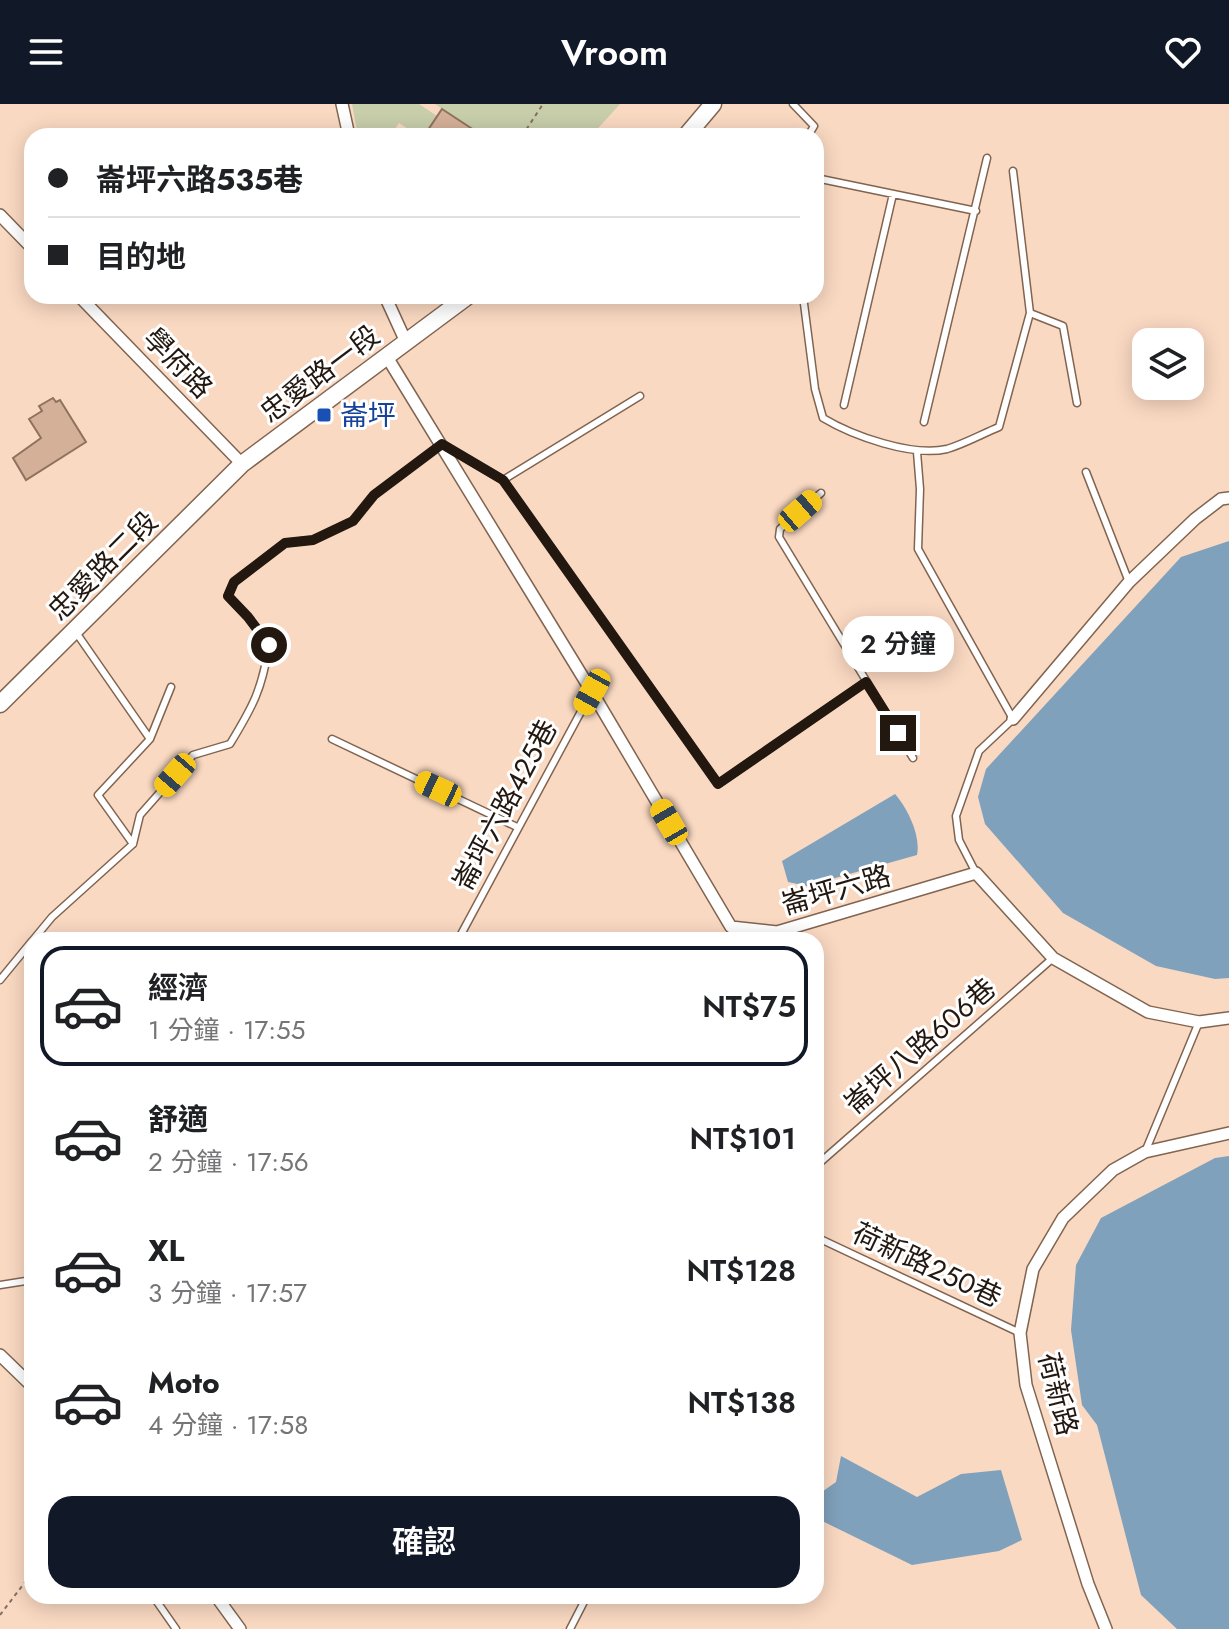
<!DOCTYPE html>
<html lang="zh-TW">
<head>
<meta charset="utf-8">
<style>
	:root { --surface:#fff; --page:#f6f6f6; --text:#202124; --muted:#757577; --line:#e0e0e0; --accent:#111827 }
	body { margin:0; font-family:Jost,"Noto Sans TC",sans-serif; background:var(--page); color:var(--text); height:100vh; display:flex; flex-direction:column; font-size:30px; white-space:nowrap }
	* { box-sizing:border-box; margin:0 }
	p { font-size:26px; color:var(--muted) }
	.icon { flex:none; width:44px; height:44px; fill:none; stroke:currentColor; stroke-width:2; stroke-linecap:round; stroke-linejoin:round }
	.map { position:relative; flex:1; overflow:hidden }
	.side { position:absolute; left:24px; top:828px; width:800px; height:672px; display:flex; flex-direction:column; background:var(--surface); border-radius:24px; box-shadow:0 4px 20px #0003 }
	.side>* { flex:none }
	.top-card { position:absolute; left:24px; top:24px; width:800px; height:176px; border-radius:24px; box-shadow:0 4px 20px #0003; display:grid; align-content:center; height:176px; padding:0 24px; background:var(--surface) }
	.buttons { position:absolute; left:1132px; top:224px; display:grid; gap:16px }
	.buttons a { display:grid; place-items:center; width:72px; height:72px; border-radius:16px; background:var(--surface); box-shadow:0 4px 20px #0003; font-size:40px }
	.end { position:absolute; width:36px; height:36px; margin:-18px; border:10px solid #231810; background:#fff; box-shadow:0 0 0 4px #fff }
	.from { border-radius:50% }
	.bubble { position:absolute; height:56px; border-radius:24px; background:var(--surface); box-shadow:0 4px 20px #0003; font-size:26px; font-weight:600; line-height:56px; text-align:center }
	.car { position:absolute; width:24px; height:48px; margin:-24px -12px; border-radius:10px; box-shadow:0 0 6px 2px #0007; background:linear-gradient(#f5c518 24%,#345 0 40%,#f5c518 0 76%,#345 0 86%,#f5c518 0) }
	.top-card b { display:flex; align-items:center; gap:28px; height:76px; font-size:30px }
	.top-card b+b { border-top:2px solid var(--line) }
	.top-card i { width:20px; height:20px; background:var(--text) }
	ul { padding:14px 0 0; list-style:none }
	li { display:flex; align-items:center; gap:24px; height:120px; margin:0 16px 12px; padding:0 8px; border:4px solid transparent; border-radius:24px }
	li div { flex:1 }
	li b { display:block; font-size:30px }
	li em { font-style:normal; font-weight:600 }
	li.on { border-color:var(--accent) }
	li>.icon { width:72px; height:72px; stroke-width:1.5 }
	.cta { display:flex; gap:16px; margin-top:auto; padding:16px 24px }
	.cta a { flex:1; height:92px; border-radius:24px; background:var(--accent); color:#fff; font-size:32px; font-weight:600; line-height:92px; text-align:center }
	header { display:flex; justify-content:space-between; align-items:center; height:104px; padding:0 24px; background:var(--accent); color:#fff; font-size:36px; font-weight:600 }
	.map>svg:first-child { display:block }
</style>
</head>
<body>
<header><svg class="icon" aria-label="menu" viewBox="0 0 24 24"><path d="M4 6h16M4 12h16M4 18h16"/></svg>Vroom<svg class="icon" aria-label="heart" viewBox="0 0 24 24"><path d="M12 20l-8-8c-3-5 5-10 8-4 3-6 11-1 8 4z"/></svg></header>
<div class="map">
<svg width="1229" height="1525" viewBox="0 0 1229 1525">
	<rect width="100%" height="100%" fill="#fad9c2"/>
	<path fill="#c8ceaa" d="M352,0H419L437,12L424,32H419L399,19L390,32H358Z
		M435,0H620L591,32H483Z"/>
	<path fill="#80a1bc" d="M1229,437V874L1215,875L1156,862L1063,809L985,720L978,693L986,665L1181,453Z
		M895,690C908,705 921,732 917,751L807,782L788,778L782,757Z
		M1229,1052V1525H1177L1141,1491L1097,1321L1082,1301L1071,1226L1076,1161L1101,1114L1215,1054Z
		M841,1352L917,1393L961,1370L1001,1366L1022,1436L999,1447L912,1461L816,1414V1392L836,1378Z"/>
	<path fill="#d4b098" stroke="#8f725e" stroke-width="2" d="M442,5L483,32H424Z
		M53,294L56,298L60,296L86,338L26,376L13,354L41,334L29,315L42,307L39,302Z"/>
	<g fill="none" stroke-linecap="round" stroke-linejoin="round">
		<defs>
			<path id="service" d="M793,0L814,22L808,32
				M1013,67L1030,209L1063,222L1077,299
				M816,74L976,107
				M803,192L815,285L823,314C853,332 912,353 947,345C964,340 982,330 999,323L1030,209
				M844,301L893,90
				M924,318L987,54
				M917,348L920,385L918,445L1013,615L979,647L956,712L959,736L976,769
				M1086,368L1129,478
				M503,376L640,292
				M821,389L780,425L779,433L913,654
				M75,527L150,635L98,691L133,740
				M150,635L171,583
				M332,635L517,723
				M33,836L52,813L133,740L140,711L193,651L230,640C253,602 262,586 269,541L248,513L228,492L234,478L285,439L313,436L353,417L374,391L442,340L503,376L718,680L866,578
				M458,836L591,589
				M0,876L32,837
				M1145,1048L1199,918
				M816,1062L1053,854
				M816,1133L1020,1229
				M0,1181L32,1176
				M153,1492L176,1525
				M570,1525L587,1492"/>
			<path id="minor" d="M342,0L349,32
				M0,111L32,144
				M79,192L242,360
				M385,192L406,238
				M387,253L592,588L731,823L777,828L976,769L1053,854L1148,908L1199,918L1229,914
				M1013,615L1129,478L1195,415L1221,395L1229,394
				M0,1251L32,1282
				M216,1492L240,1525
				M1106,1525L1088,1480L1026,1281L1020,1229L1033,1165L1063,1114L1113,1066L1145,1048L1229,1029"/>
			<path id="secondary" d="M686,32L713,0
				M0,600L242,360L468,192"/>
		</defs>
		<use href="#service" stroke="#806450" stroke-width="9"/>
		<use href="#minor" stroke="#806450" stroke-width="14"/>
		<use href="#secondary" stroke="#806450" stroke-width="19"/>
		<path stroke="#857061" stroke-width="2" stroke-dasharray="4 4" stroke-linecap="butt" d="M522,32L543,0
			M0,1511L32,1469"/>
		<use href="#service" stroke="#fff" stroke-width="6"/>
		<use href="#minor" stroke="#fff" stroke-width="11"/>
		<use href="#secondary" stroke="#fff" stroke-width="16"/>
	</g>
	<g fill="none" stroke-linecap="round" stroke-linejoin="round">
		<path stroke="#231810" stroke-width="10" d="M269,541L248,513L228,492L234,478L285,439L313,436L353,417L374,391L442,340L503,376L718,680L866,578L898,629"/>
	</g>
	<rect fill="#1a4fb4" stroke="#fff" stroke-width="3" x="316" y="303" width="16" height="16" rx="4"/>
	<g text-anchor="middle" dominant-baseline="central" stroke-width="6" stroke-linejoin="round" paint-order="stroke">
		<g font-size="28" fill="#231810" stroke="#fff">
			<text transform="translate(178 259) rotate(46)">學府路</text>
			<text transform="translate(320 270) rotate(-37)">忠愛路一段</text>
			<text transform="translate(103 462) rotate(-45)">忠愛路二段</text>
			<text transform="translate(505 701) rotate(-62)">崙坪六路425巷</text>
			<text transform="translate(836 786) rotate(-16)">崙坪六路</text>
			<text transform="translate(920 942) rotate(-41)">崙坪八路606巷</text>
			<text transform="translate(927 1161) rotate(25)">荷新路250巷</text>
			<text transform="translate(1058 1290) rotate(76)">荷新路</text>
		</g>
		<g font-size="28" fill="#164399" stroke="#fff" text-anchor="start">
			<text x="340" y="311">崙坪</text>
		</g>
	</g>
</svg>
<div class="buttons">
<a><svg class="icon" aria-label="layers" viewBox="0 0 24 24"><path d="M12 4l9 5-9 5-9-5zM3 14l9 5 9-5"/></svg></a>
</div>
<i class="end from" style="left:269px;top:541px"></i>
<i class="end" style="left:898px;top:629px"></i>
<div class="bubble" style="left:842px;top:512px;width:112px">2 分鐘</div>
<i class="car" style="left:800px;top:407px;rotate:49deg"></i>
<i class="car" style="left:592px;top:588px;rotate:209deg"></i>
<i class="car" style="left:175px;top:671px;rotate:221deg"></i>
<i class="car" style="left:438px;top:685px;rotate:295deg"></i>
<i class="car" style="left:669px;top:718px;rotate:330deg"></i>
<div class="top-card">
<b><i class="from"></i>崙坪六路535巷</b>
<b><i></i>目的地</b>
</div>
<section class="side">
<ul>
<li class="on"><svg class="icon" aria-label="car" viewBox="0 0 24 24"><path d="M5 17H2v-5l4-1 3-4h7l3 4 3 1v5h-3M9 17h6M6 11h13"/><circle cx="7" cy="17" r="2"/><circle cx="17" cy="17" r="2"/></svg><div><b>經濟</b><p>1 分鐘 · 17:55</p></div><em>NT$75</em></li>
<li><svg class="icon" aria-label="car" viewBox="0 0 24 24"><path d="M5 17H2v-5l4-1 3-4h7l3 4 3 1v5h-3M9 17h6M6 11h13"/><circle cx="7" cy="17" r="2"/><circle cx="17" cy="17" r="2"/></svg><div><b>舒適</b><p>2 分鐘 · 17:56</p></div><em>NT$101</em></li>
<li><svg class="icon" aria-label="car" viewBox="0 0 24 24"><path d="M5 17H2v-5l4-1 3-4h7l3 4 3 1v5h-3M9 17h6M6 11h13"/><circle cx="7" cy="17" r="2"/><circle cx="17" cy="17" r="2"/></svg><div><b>XL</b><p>3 分鐘 · 17:57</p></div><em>NT$128</em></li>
<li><svg class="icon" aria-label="car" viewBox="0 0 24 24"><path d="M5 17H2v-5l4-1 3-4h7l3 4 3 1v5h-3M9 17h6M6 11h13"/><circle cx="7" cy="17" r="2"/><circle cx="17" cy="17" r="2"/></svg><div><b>Moto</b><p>4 分鐘 · 17:58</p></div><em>NT$138</em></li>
</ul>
<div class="cta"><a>確認</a></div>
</section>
</div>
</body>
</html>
